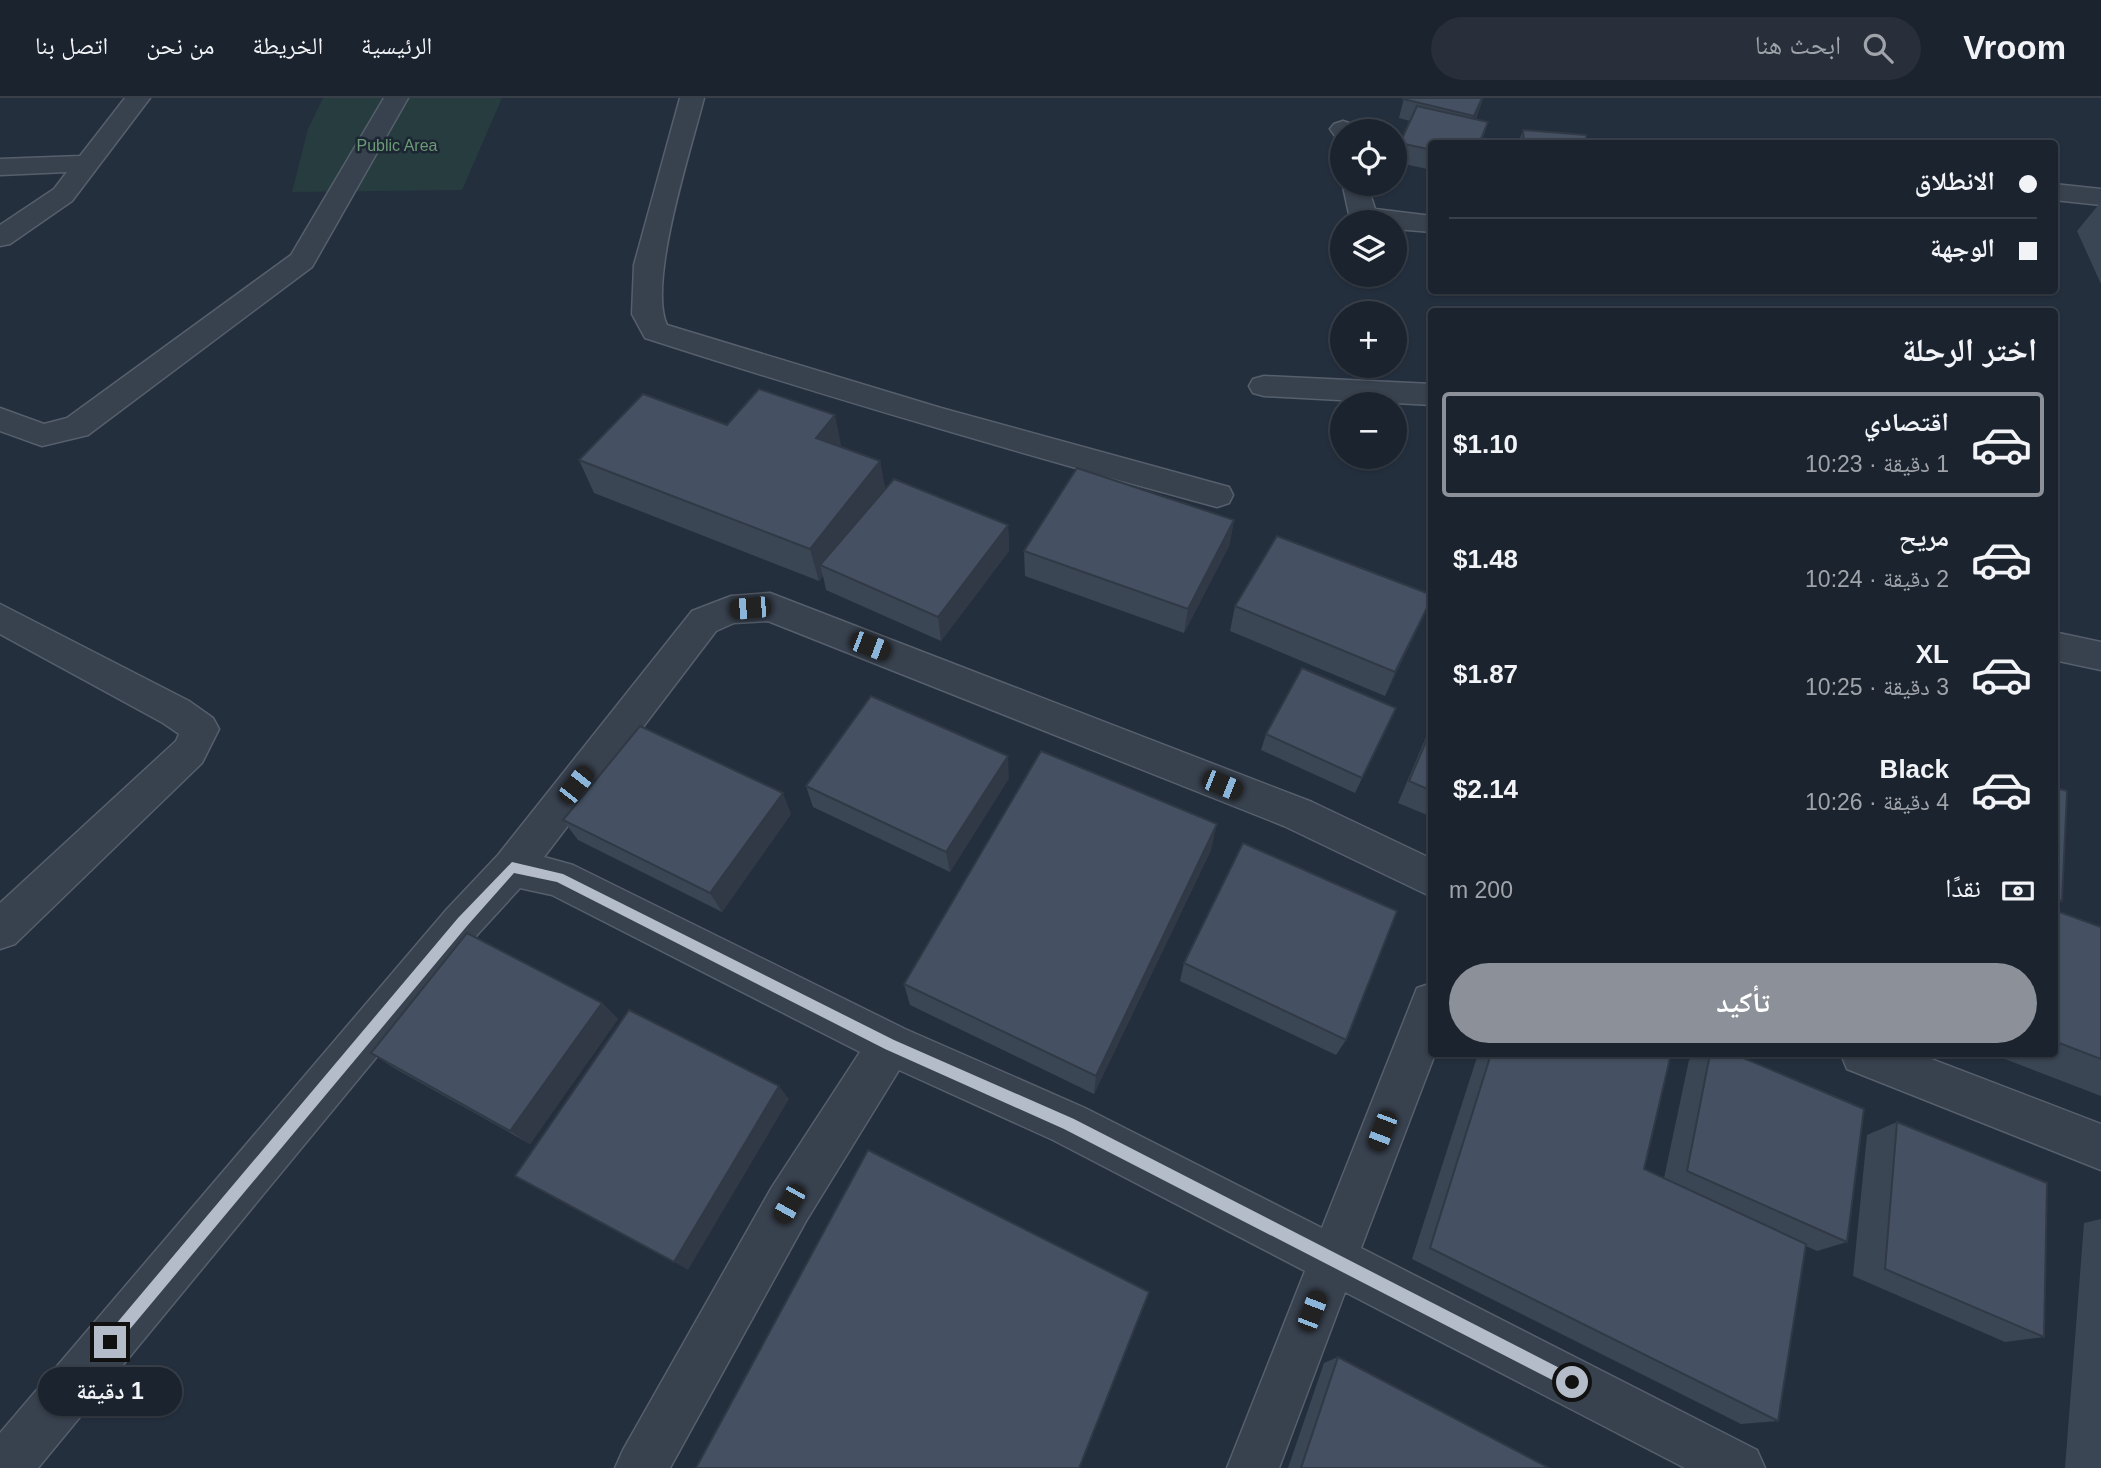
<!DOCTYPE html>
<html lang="ar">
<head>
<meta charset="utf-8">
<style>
	:root { --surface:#1b232e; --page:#282f3a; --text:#f1f3f6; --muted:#a0a4aa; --line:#39404a; --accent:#8c9099 }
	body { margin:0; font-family:Arial,"Noto Naskh Arabic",sans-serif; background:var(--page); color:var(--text); direction:rtl; height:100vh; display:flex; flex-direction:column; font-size:26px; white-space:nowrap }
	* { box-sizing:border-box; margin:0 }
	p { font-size:23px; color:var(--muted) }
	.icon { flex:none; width:38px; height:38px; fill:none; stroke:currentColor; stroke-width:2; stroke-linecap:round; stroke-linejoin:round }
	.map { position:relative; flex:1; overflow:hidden; direction:ltr }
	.sheet { position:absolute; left:1428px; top:210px; width:630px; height:749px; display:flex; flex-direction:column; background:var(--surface); border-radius:7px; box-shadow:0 2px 5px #0004,0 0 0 2px var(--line); direction:rtl }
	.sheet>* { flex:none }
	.banner { position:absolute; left:1428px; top:42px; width:630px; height:154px; border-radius:7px; box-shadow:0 2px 5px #0004,0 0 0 2px var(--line); direction:rtl; display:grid; align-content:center; height:154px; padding:0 21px; background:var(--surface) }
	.buttons { position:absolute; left:1330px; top:21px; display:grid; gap:14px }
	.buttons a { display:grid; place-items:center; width:77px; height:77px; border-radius:50%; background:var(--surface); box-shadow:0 2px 5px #0004,0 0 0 2px var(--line); font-size:35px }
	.end { position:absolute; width:32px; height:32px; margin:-16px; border:9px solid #b4bcc9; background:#111; box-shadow:0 0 0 4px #111 }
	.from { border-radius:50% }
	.bubble { position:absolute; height:49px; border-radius:24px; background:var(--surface); box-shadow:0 2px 5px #0004,0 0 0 2px var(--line); font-size:23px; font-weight:800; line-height:49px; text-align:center; direction:rtl }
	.car { position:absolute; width:21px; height:42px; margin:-21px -10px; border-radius:9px; box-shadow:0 0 5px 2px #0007; background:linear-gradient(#222 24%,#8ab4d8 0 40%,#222 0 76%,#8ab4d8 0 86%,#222 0) }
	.banner b { display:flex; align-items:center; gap:24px; height:66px; font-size:26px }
	.banner b+b { border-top:2px solid var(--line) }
	.banner i { width:18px; height:18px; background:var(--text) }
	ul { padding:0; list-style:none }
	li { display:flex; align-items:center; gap:21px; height:105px; margin:0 14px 10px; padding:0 7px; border:4px solid transparent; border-radius:7px }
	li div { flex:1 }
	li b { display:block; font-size:26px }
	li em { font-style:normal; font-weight:800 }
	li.on { border-color:var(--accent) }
	li>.icon { width:63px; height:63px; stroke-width:1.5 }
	h2 { padding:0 21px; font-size:32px; line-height:84px }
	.pay { display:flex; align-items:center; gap:18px; height:77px; padding:0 21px; font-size:26px }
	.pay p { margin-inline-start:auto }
	.primary-button { display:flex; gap:14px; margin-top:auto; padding:14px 21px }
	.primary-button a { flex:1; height:80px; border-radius:42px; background:var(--accent); color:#fff; font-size:28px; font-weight:800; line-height:80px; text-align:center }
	header { display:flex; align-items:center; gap:42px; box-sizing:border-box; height:98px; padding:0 35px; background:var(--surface); border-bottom:2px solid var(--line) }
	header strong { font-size:33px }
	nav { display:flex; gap:38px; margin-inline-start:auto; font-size:24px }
	.search { width:490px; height:63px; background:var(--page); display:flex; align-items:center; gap:18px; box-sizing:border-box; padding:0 24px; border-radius:38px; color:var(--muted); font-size:26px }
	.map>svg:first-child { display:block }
</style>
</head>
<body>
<header>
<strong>Vroom</strong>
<div class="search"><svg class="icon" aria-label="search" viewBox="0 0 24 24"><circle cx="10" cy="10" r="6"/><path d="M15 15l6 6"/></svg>ابحث هنا</div>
<nav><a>الرئيسية</a><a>الخريطة</a><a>من نحن</a><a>اتصل بنا</a></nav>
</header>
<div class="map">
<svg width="2101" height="1370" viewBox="0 0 2101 1370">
	<rect width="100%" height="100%" fill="#242f3e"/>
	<path fill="#263c3f" d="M323,0H502L462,92L292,94L308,31Z"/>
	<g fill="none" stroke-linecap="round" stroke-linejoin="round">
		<defs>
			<path id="street" d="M125,0H150L72,103L10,146L0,148V127L54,91L67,74L0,77V61L80,58Z
				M384,0H408L312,169L88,337L42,348L0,333V310L44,326L67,320L291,157Z
				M680,0H704C692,48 647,185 667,227L941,310L1229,389L1233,397L1229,405L1217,409C1025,357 834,301 645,240L632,216L634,167Z
				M1343,23L1352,26L1357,33H1342V40L1335,38L1330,31L1334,26Z
				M1342,84L1367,86L1375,111L1432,118V134L1395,131V124L1353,122L1349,116Z
				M2054,86L2101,91V107L2054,102Z
				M1264,278L1432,286V307L1264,298L1253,295L1249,288L1253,281Z
				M770,495L1312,704L1432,761V799L1284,728L768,523L734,525L716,533L544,759L573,767L905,931L1085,1010L1322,1130L1417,890L1432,885V956H1435L1361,1150L1757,1352L1765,1370H1685L1345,1194L1279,1370H1227L1305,1173L1053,1042L899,972L806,1123L670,1370H615L623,1352L772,1089L860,954L552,797L520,790L477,837L38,1370H0V1335L447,811L498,757L692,513L731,498Z
				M0,506L189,603L213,620L219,631L202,665L15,846L0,851V805L176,643L179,636L163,625L0,536Z
				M2054,534L2101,544V572L2054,562Z
				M1841,956H1918L2101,1026V1072L1847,971Z"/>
		</defs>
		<use href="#street" stroke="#565f6c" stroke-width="3"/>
		<use href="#street" fill="#38414e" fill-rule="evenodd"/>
	</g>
	<path fill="#3b4654" d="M1404,0H1483L1476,21L1488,24L1481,46H1432V72L1395,64L1400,45L1410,23L1399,20Z
		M1523,32L1587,46H1518Z
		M2100,105L2101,106V186L2077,133Z
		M727,327L842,349L880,363L885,391L1008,427L1009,453L941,543L826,492L823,478L819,483L594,395L579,362Z
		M1234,422L1229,448L1184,535L1025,478L1024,453Z
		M1432,500L1385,598L1230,533L1235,508Z
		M1396,610L1355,695L1261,652L1266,636Z
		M1432,625V719L1398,705Z
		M1009,680L950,774L813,709L806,688Z
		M2054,689L2062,803L2054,807Z
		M791,716L722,814L578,742L563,722Z
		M1211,752L1094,996L910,907L904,886Z
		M2054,812L2101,829V998L1992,956H2054Z
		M1184,865L1346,942L1336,957L1180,883Z
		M602,905L618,921L530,1046L394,970L371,955Z
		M1478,956H1671L1644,1071L1664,1080L1689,962L1698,956H1734L1847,1144L1817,1153L1806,1148L1778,1323L1741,1326L1412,1161Z
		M1897,1024L2044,1239L2005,1244L1853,1178L1867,1037Z
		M2101,1121V1370H2065L2084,1125Z
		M1338,1259L1549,1370H1288L1324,1265Z"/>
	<path fill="#303945" d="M1482,0L1478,15L1468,37L1474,18Z
		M835,317L842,351L816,340Z
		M880,363L886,396L820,467L823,478L819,483L810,451Z
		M1234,422L1229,448L1184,535L1188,511Z
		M1008,427L1009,453L941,543L938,519Z
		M1432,500L1422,522L1385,598L1395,574Z
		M1008,658L1009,680L950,774L946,754Z
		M783,695L791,716L722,814L710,795Z
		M1217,726L1211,752L1094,996L1096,978Z
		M602,905L618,921L530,1046L510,1033Z
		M779,988L789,1001L688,1172L674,1164Z"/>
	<path fill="#455162" stroke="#303945" stroke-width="2" d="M1404,0H1482L1474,18L1403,1Z
		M1417,8L1488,24L1479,46H1432V52L1400,45Z
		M1523,32L1586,37L1587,46H1524Z
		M759,291L835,317L816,340L880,363L810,451L579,362L643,296L727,327Z
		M1077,370L1234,422L1188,511L1024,453Z
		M894,381L1008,427L938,519L820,467Z
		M1277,438L1432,497V500L1395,574L1235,508Z
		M1302,570L1396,610L1362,680L1266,636Z
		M871,598L1008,658L946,754L806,688Z
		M640,628L783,695L710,795L563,722Z
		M1432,630V693L1409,683Z
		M1041,653L1217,726L1096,978L904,886Z
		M2054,689L2067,693L2062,803L2054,800Z
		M1243,745L1397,813L1346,942L1184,865Z
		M2054,812L2101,829V961L2054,943Z
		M467,835L602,905L510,1033L371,955Z
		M629,912L779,988L674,1164L515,1078Z
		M1491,956H1671L1644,1071L1806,1146L1778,1323L1430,1150Z
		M1710,956H1734L1864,1011L1847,1144L1687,1073Z
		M1897,1024L2047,1085L2044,1239L1885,1171Z
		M868,1052L1149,1194L1079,1370H696Z
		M1338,1259L1549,1370H1301Z"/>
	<path fill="#b4bcc9" d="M512,764L563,776L894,942L1074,1021L1577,1279L1579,1284L1577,1289L1572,1291L1566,1289L1064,1031L885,951L557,784L514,775L467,828L115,1249L110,1251L105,1249L102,1244L105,1239L458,820Z"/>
	<g text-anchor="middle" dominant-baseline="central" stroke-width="5" stroke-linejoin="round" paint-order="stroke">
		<g font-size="16" fill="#6b9a76" stroke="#1d2633">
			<text x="397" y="47">Public Area</text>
		</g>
	</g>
</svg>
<div class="buttons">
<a><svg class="icon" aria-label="locate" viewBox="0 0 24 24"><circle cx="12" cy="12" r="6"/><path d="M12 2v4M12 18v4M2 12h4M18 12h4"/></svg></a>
<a><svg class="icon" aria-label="layers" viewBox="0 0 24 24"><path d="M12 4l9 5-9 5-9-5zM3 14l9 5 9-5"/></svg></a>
<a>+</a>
<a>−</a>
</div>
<i class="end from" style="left:1572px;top:1284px"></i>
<i class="end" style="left:110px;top:1244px"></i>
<div class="bubble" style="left:38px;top:1269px;width:144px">1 دقيقة</div>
<i class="car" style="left:750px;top:510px;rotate:265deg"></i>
<i class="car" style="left:870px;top:548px;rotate:111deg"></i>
<i class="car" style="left:576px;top:687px;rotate:38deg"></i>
<i class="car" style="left:1222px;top:687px;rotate:112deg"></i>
<i class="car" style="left:1382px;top:1033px;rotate:201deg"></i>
<i class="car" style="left:789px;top:1106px;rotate:209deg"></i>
<i class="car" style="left:1312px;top:1213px;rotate:21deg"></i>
<div class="banner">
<b><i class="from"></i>الانطلاق</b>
<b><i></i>الوجهة</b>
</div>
<section class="sheet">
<h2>اختر الرحلة</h2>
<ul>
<li class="on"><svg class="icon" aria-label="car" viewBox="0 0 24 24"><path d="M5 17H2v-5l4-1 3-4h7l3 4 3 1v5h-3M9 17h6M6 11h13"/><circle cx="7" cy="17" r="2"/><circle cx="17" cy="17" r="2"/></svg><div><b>اقتصادي</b><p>1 دقيقة · 10:23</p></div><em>$1.10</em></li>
<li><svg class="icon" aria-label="car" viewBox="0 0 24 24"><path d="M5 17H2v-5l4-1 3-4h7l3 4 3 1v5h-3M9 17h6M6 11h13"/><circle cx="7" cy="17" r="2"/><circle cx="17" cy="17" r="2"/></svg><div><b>مريح</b><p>2 دقيقة · 10:24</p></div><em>$1.48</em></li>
<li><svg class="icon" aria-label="car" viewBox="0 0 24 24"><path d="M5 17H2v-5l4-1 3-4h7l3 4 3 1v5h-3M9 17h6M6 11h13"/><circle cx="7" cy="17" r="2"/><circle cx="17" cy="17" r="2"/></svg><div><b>XL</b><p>3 دقيقة · 10:25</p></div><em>$1.87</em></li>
<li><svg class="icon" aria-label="car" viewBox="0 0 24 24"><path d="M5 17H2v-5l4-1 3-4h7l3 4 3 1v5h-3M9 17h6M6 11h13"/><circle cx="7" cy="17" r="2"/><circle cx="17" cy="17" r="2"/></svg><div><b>Black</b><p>4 دقيقة · 10:26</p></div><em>$2.14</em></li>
</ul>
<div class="pay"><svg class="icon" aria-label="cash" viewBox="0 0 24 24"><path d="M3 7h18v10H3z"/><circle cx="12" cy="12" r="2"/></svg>نقدًا<p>200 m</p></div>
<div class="primary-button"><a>تأكيد</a></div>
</section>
</div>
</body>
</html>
